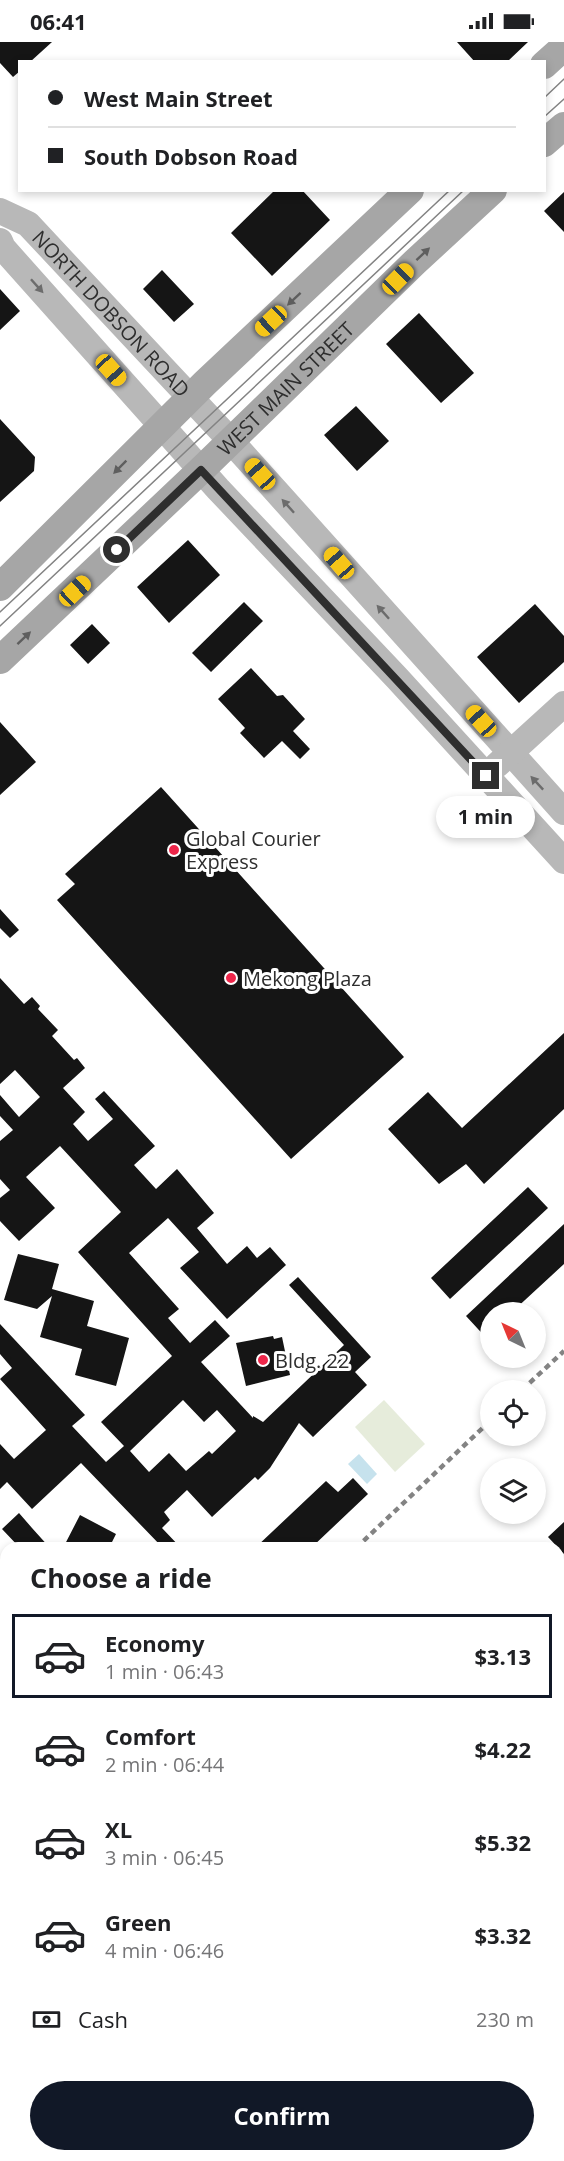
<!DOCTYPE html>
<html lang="en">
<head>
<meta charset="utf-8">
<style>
	:root { --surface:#fff; --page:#f2f2f2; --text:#202124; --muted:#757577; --line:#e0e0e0; --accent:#111827 }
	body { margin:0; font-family:"Open Sans",sans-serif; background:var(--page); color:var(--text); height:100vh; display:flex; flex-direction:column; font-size:22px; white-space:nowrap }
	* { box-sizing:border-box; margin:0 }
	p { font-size:20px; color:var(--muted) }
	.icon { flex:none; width:33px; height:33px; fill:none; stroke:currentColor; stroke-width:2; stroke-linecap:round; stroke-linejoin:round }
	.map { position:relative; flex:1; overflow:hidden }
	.drawer { position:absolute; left:0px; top:1500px; width:564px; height:620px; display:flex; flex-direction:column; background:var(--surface); border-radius:18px 18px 0 0; box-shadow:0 3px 9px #0003 }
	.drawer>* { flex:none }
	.guide { position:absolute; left:18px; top:18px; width:528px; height:132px; border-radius:0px; box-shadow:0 3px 9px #0003; display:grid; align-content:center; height:132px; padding:0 30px; background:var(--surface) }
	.needle { width:39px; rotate:317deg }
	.tools { position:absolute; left:480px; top:1260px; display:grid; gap:12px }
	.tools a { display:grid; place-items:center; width:66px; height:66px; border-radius:50%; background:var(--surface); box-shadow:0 3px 9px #0003; font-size:30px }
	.end { position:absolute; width:27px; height:27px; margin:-14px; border:8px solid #2e2e2e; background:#fff; box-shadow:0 0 0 3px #fff }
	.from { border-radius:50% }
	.bubble { position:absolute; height:42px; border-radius:21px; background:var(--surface); box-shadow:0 3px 9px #0003; font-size:20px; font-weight:700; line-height:42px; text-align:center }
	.car { position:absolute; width:18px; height:36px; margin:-18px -9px; border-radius:8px; box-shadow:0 0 4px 2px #0007; background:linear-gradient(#f5c518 24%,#345 0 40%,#f5c518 0 76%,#345 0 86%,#f5c518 0) }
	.guide b { display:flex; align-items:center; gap:21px; height:57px; font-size:22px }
	.guide b+b { border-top:2px solid var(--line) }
	.guide i { width:15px; height:15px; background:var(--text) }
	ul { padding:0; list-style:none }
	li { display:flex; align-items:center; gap:18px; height:84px; margin:0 12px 9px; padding:0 18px; border:3px solid transparent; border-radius:0px }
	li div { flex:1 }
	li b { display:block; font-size:22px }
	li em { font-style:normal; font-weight:700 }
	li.current { border-color:var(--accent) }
	li>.icon { width:54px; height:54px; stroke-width:1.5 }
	h2 { padding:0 30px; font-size:27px; line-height:72px }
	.pay { display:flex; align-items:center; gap:15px; height:66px; padding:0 30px; font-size:22px }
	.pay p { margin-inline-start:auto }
	.cta { display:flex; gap:12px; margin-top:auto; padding:12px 30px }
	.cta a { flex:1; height:69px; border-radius:36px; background:var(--accent); color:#fff; font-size:24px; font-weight:700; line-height:69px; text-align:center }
	.status { display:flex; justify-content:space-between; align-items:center; height:42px; padding:0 30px; background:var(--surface); direction:ltr }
	.status svg { height:16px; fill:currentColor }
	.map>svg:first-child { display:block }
</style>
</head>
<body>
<div class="status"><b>06:41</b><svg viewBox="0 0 49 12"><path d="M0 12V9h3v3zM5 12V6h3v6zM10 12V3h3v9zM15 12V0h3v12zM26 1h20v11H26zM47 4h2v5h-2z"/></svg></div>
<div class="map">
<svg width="564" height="2119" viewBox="0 0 564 2119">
	<rect width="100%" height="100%" fill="#fff"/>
	<path fill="#e6ecdb" d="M384,1358L425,1402L395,1430L355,1385Z"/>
	<path fill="#c6e2ed" d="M359,1412L377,1432L367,1442L348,1422Z"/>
	<path fill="#151515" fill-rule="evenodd" d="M0,0H52L30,20H20V29L13,35L0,21Z
		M457,0H528L507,20H475Z
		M275,148H302L330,178L272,234L231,191Z
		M564,150V190L544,169Z
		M162,228L194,262L174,280L143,247Z
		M0,247L20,269L0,288Z
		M419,271L474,331L441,361L386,302Z
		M356,364L389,399L357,429L324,393Z
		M0,377L35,415L34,429L0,460Z
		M188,498L220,533L169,581L137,545Z
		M244,560L263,579L211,630L192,611Z
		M535,562L564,594V620L519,661L477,615Z
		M92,582L110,601L88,622L70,603Z
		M251,626L277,654L283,653L305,677L293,689L310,707L300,717L282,699L264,716L240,691L245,686L218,657Z
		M0,680L36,720L0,753Z
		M161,745L404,1015L291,1117L57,858L75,842L65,832Z
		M0,867L19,888L10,896L0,886Z
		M0,936L24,962L32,955L40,964L38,967L58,988L52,994L74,1018L77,1016L85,1026L63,1046L85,1070L73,1082L88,1099L113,1077L95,1057L104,1049L155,1104L134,1123L156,1147L177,1127L214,1171L197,1186L227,1222L247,1204L257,1216L270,1205L286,1223L227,1277L180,1226L199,1210L168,1176L129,1211L179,1267L168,1276L190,1301L215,1278L230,1294L201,1320L253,1376V1374L263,1380L344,1303L289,1243L298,1235L371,1315L355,1330L367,1343L313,1395L299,1381L270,1426L258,1438L255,1435L212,1475L187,1448L164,1470L170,1478L162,1486L181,1506H163L81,1421L32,1467L7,1440L0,1447V1402L14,1417L46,1388L0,1337L12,1326L0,1312V1282L85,1373L72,1384L106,1420L124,1404L101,1380L172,1314L78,1210L121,1170L60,1104L26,1135L55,1166L19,1199L0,1179V1156L10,1148L0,1137V1099L13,1088L0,1074V1053L19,1075L40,1055L15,1028L0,1042ZM183,1358L204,1380L217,1368L236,1389L212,1412L209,1409L186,1429L169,1411L149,1430L130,1409Z
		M564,991V1067L484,1142L466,1122L439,1142L388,1087L428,1050L462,1086Z
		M528,1145L548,1166L450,1257L431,1236Z
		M564,1182V1222L512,1270H490V1300L466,1274Z
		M18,1212L59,1222L52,1247L94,1259L87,1284L129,1296L116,1344L75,1333L82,1307L40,1295L52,1254L37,1267L4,1258Z
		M273,1294L274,1297L282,1295L290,1333L246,1344L236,1301Z
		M353,1436L368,1452L311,1506H255L326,1439L338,1450Z
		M19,1471L32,1486L50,1506H20L2,1487Z
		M80,1473L116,1492L109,1506H63Z
		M564,1480V1512L548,1495Z"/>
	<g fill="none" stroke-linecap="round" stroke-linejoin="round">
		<g stroke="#b8b8b8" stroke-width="26">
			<path id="s1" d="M0,169L28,182L231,399L564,770"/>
			<path d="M0,199L3,206L218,447L397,636L564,819"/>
			<path d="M497,723L564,662"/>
		</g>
		<g stroke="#a6a6a6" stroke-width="28">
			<path d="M544,23L564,5"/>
			<path d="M544,101L564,84"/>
			<path d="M0,545L205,341L410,148"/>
			<path id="s2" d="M0,618L201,428L415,220L493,148"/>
		</g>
		<path stroke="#838383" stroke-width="1.5" d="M544,56L564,37
			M544,75L564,57
			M0,570L450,148
			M0,584L464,148"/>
		<path stroke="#838383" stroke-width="4.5" stroke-dasharray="6 4.5" stroke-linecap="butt" d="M522,1348L564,1309
			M356,1506L490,1379
			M0,1842L6,1836"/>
	</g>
	<defs><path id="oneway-solid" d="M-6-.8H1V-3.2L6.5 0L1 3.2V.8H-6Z" transform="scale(1.5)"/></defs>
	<g fill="#5e5e5e">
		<use href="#oneway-solid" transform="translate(423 212) rotate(-43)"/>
		<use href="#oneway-solid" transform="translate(294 257) rotate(137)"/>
		<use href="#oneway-solid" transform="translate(120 425) rotate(135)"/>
		<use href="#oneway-solid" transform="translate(24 596) rotate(-43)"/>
	</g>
	<g fill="#6c6c6c">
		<use href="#oneway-solid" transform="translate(37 244) rotate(48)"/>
		<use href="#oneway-solid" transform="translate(288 464) rotate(-132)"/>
		<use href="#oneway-solid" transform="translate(383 570) rotate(-132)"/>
		<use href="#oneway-solid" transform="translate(537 741) rotate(-133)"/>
	</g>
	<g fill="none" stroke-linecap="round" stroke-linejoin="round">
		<path stroke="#2e2e2e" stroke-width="8" d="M117,508L201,428L486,734"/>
	</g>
	<g fill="#ee264a" stroke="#fff" stroke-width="2">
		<circle cx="174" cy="808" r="6"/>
		<circle cx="231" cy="936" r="6"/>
		<circle cx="263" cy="1318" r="6"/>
	</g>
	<g text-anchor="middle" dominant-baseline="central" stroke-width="6" stroke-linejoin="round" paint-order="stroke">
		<g font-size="20" fill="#2e2e2e" stroke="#fff">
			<text stroke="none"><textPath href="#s1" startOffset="153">NORTH DOBSON ROAD</textPath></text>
			<text stroke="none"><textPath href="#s2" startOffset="394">WEST MAIN STREET</textPath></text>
		</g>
		<g font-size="20" fill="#2e2e2e" stroke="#fff" text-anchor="start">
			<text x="186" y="796">Global Courier<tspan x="186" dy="23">Express</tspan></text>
			<text x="243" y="936">Mekong Plaza</text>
			<text x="275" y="1318">Bldg. 22</text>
		</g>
	</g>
</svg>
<div class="tools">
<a><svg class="needle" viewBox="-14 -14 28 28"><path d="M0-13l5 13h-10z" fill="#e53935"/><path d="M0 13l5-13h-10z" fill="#757577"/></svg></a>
<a><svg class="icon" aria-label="locate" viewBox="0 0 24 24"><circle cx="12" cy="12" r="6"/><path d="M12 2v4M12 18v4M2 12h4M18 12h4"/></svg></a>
<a><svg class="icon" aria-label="layers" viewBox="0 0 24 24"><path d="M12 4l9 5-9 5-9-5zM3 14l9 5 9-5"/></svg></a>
</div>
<i class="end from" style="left:117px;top:508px"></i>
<i class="end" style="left:486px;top:734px"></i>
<div class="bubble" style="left:436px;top:754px;width:99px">1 min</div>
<i class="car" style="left:398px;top:237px;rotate:45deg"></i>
<i class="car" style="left:271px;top:279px;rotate:227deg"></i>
<i class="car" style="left:111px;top:328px;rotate:138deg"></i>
<i class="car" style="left:260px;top:432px;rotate:318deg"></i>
<i class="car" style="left:339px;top:521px;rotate:319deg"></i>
<i class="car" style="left:75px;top:549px;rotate:47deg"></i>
<i class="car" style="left:481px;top:679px;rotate:318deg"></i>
<div class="guide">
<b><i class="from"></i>West Main Street</b>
<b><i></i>South Dobson Road</b>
</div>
<section class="drawer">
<h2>Choose a ride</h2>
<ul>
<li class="current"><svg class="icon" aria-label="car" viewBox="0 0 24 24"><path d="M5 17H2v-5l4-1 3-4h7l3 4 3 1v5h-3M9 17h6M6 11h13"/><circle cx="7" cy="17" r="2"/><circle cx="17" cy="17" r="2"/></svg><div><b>Economy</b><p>1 min · 06:43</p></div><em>$3.13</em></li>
<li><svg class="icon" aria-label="car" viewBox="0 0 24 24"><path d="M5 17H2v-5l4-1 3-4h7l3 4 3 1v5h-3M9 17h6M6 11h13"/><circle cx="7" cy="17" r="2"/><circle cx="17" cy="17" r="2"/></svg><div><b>Comfort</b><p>2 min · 06:44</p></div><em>$4.22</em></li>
<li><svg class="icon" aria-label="car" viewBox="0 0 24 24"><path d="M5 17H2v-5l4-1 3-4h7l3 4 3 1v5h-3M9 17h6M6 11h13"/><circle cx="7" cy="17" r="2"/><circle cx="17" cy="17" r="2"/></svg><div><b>XL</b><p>3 min · 06:45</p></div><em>$5.32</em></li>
<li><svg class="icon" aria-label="car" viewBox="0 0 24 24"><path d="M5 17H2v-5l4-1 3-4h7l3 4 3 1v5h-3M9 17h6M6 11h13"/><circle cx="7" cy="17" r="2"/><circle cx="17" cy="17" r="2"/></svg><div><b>Green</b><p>4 min · 06:46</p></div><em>$3.32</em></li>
</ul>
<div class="pay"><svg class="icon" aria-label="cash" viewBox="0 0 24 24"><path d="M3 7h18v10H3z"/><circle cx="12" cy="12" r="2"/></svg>Cash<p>230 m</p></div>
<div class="cta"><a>Confirm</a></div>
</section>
</div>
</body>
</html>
